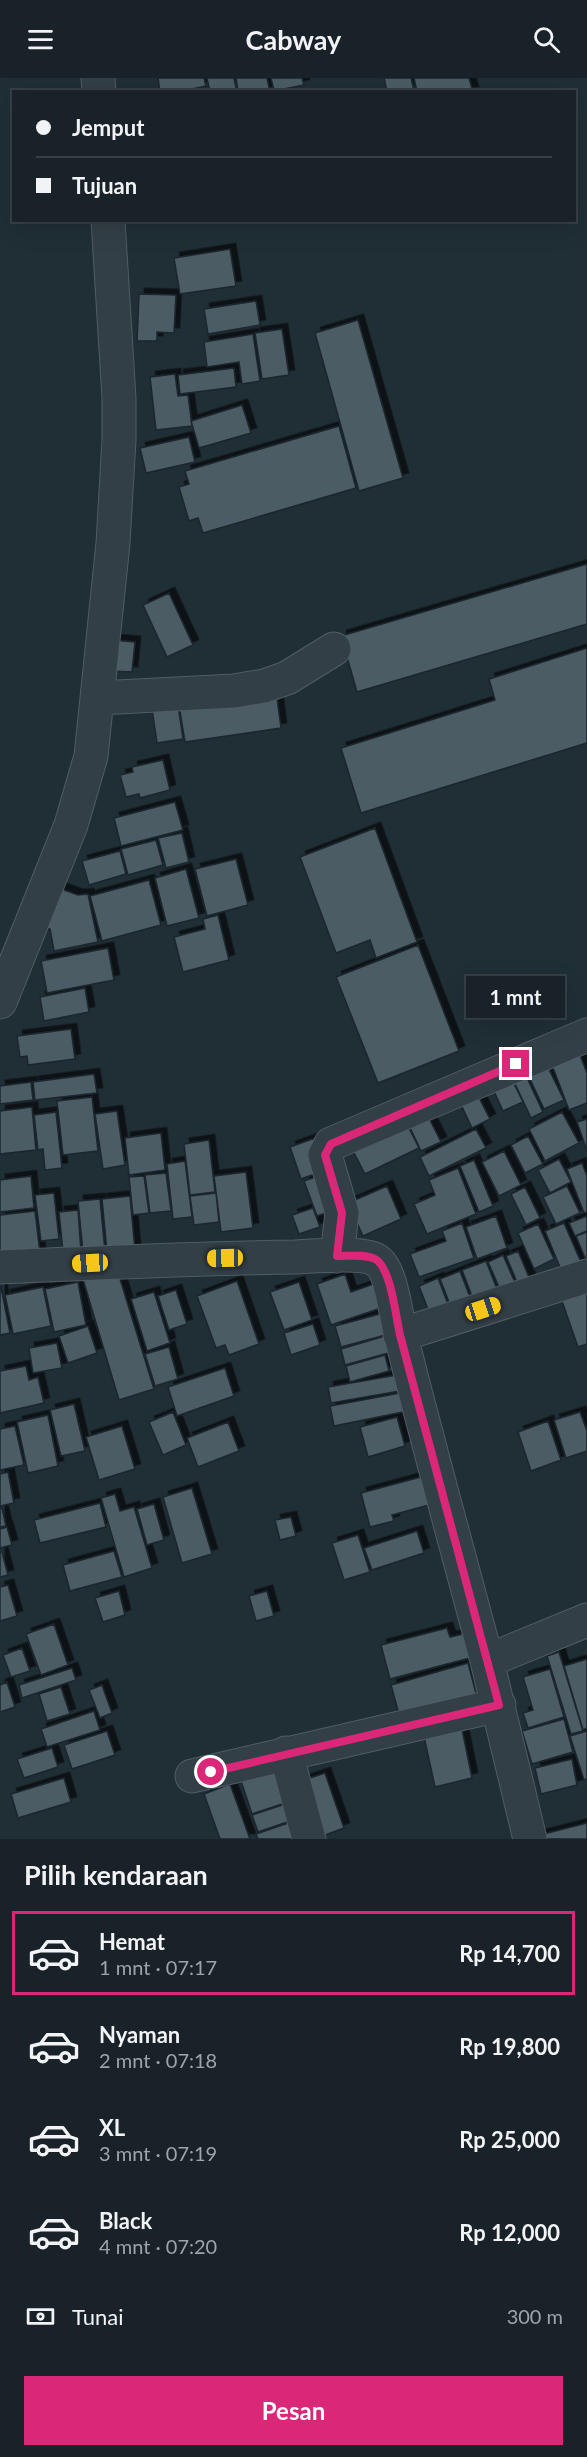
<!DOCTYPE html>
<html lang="id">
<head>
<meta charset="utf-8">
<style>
	:root { --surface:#182228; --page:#252f34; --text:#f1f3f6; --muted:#9fa4a8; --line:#363f45; --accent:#db2777 }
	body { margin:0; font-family:Lato,sans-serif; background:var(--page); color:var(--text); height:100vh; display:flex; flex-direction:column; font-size:22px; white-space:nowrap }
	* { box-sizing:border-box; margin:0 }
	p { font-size:20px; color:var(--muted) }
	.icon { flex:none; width:33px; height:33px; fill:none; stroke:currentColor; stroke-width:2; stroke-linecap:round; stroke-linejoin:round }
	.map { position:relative; height:1761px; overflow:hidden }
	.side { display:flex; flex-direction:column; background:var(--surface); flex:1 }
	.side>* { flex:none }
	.hud { position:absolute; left:12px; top:12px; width:564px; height:132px; border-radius:0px; box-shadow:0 6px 24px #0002,0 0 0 2px var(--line); display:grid; align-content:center; height:132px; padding:0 24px; background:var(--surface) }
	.end { position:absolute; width:27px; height:27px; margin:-14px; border:8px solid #db2777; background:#fff; box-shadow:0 0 0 3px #fff }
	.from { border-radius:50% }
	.bubble { position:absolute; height:42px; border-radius:0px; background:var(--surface); box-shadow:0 6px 24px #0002,0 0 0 2px var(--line); font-size:20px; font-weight:700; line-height:42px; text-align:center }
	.car { position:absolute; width:18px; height:36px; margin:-18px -9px; border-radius:8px; box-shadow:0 0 4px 2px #0007; background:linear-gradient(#f5c518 24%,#345 0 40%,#f5c518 0 76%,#345 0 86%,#f5c518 0) }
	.hud b { display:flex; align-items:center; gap:21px; height:57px; font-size:22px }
	.hud b+b { border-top:2px solid var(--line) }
	.hud i { width:15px; height:15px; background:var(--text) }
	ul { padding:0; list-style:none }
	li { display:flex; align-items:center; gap:18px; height:84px; margin:0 12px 9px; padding:0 12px; border:3px solid transparent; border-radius:0px }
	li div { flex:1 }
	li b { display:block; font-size:22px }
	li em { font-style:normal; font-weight:700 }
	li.current { border-color:var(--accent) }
	li>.icon { width:54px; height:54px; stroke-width:1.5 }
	h2 { padding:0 24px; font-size:27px; line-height:72px }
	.pay { display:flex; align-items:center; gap:15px; height:66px; padding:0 24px; font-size:22px }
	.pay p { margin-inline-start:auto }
	.cta { display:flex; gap:12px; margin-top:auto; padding:12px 24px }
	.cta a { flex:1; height:69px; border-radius:0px; background:var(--accent); color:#fff; font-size:24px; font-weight:700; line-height:69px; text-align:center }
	header { display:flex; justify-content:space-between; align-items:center; height:78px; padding:0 24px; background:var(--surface); font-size:27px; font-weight:700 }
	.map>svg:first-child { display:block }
</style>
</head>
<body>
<header><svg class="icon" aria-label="menu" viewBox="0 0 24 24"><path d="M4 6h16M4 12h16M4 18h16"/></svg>Cabway<svg class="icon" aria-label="search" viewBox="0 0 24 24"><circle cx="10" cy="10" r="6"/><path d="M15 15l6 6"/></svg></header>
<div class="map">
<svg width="587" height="1761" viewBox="0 0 587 1761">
	<defs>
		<filter id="shadow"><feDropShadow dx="5.5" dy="-5.5" stdDeviation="0" flood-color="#0009"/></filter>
	</defs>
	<rect width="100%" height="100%" fill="#202e36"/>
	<path fill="#4b5b65" stroke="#1b262d" stroke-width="1.5" filter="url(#shadow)" d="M158,0H204L206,8L178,14H160Z
		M207,0H234L237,14H210Z
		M236,0H267L270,14H238Z
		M271,0H302L304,7L274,13Z
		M384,0H411L414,12L387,14Z
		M414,0H469L473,14H417Z
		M230,171L236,208L180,216L174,180Z
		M139,216L176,217L174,255L157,254V263H137Z
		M256,223L260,247L208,256L204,231Z
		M358,242L403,400L359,413L315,255Z
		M282,251L289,297L262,301L255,255Z
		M253,256L260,303L242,306L239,284L207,289L204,264Z
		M234,290L236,309L180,316L178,297Z
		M175,296L178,318L188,317L192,348L156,352L150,299Z
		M242,327L251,355L199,370L191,343Z
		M339,348L356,410L203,455L198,440L189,443L179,409L189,406L185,393Z
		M189,359L195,384L146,395L140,370Z
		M587,486V546L357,614L341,558Z
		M169,515L193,567L167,579L143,527Z
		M113,562L135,564L132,594L110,593Z
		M587,570V665L361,735L341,670L495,622L489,601Z
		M276,612L281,650L185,664L179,627Z
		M178,627L183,661L157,665L152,631Z
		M163,682L170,712L140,720L139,716L126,719L120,697L133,694L132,689Z
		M175,724L183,752L121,768L114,740Z
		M375,750L417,864L376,880L370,862L336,875L300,779Z
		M182,755L189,784L166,790L158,760Z
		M156,762L163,787L128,797L121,771Z
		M120,773L126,796L89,807L82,783Z
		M236,781L248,827L207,838L195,791Z
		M186,791L199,840L167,848L155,800Z
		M149,802L161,847L102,863L90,818Z
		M53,808L78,817L88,816L98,864L54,873L50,851L38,847Z
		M218,837L229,882L183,894L174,859L205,851L203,841Z
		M418,867L459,973L378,1005L336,899Z
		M108,870L114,902L47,915L41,883Z
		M85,910L89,934L44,943L40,919Z
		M71,951L75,981L28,987L27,978L20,979L17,958Z
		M542,977L564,1022L544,1031L523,986Z
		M580,977L587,995V1025L569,1032L552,987Z
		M521,987L543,1034L531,1040L509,993Z
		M507,991L523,1024L503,1033L488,1000Z
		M94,996L97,1015L35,1022L33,1004Z
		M31,1004L33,1022L0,1026V1008Z
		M474,1010L490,1041L472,1050L457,1018Z
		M92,1019L98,1073L63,1077L57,1023Z
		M423,1028L441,1064L421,1073L404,1037Z
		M32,1029L36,1072L0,1076V1033Z
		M117,1033L125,1087L103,1091L95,1036Z
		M56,1034L62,1090L45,1092L43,1071L38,1072L34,1037Z
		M562,1034L579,1065L545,1083L529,1051Z
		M587,1041V1073L577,1044Z
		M407,1046L419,1070L365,1096L353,1073Z
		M476,1051L486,1070L429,1098L420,1079Z
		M161,1055L165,1092L129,1097L125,1060Z
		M528,1058L543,1086L525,1095L511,1067Z
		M315,1060L326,1092L301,1101L290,1069Z
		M209,1062L215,1114L190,1117L184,1066Z
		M504,1073L521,1107L499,1118L482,1084Z
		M559,1081L571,1104L550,1115L538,1092Z
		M474,1082L493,1128L479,1134L460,1088Z
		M185,1083L192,1139L173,1141L167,1086Z
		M582,1085L587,1098V1134L584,1135L567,1091Z
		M458,1090L476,1136L427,1156L414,1126L435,1117L429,1102Z
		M246,1094L253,1150L221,1154L214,1098Z
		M166,1095L171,1133L150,1135L145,1097Z
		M324,1096L337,1131L317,1138L304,1103Z
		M31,1098L34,1130L0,1134V1102Z
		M144,1098L149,1135L133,1137L129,1099Z
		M387,1108L401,1141L363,1158L348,1125Z
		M567,1108L580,1135L556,1146L543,1119Z
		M525,1109L540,1140L526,1147L511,1116Z
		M54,1115L59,1161L41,1163L35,1117Z
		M216,1115L219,1144L194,1147L190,1118Z
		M130,1118L135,1172L107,1174L102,1121Z
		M100,1121L105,1173L83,1174L78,1123Z
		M313,1130L320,1149L299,1156L292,1137Z
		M78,1132L81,1173L63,1174L59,1134Z
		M35,1133L40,1175H0V1137Z
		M496,1138L507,1170L477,1181L466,1149Z
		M587,1138V1153L575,1158L569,1145Z
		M462,1145L474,1180L419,1199L410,1176L446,1163L442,1153Z
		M564,1145L584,1191L564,1199L545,1153Z
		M538,1146L554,1181L534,1191L518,1155Z
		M587,1154V1185L576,1158Z
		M518,1173L531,1204L519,1209L506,1178Z
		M503,1177L517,1209L502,1216L488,1184Z
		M486,1183L499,1216L475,1226L462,1192Z
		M116,1188L154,1311L119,1322L82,1198Z
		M460,1193L473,1227L453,1234L440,1201Z
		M345,1196L351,1214L379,1204L387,1228L331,1247L317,1206Z
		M438,1200L451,1234L432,1242L419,1208Z
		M237,1203L259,1266L229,1277L225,1267L216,1270L197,1218Z
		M0,1204L10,1255L0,1257Z
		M78,1204L86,1247L54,1254L45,1211Z
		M299,1204L312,1242L284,1252L270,1214Z
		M43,1209L51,1248L13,1256L5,1217Z
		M557,1209L587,1212V1266L578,1269Z
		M176,1212L187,1246L169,1252L158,1218Z
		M154,1214L170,1265L147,1273L131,1221Z
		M387,1234L393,1255L341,1269L335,1248Z
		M313,1246L320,1267L291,1277L284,1255Z
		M88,1248L97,1275L68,1285L59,1258Z
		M388,1257L392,1274L345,1287L341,1271Z
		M57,1265L62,1290L33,1295L29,1270Z
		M169,1269L178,1301L155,1308L145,1276Z
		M385,1277L389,1293L350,1304L346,1288Z
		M26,1288L29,1302L38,1299L44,1325L0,1335V1293Z
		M225,1290L234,1318L177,1338L168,1309Z
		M397,1297L400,1313L331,1325L328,1309Z
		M400,1315L403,1334L334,1348L330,1328Z
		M74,1326L85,1373L61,1378L50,1332Z
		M173,1334L186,1367L163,1377L149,1344Z
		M580,1334L587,1353V1373L566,1380L554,1342Z
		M48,1337L58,1388L28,1395L17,1344Z
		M397,1339L405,1368L368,1379L360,1349Z
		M548,1343L561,1382L531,1393L518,1354Z
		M228,1344L239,1373L198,1389L187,1360Z
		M15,1348L24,1387L0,1392V1351Z
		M122,1348L135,1391L99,1402L86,1359Z
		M8,1394L14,1425L0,1428V1396Z
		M432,1396L440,1424L392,1437L394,1443L370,1449L361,1415Z
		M192,1410L212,1476L182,1485L163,1419Z
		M115,1416L120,1433L134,1429L152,1490L124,1499L101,1420Z
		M100,1425L106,1449L40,1465L34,1442Z
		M154,1426L164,1462L147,1467L137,1431Z
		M0,1430H2L6,1448L0,1449Z
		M291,1439L296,1458L280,1462L275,1442Z
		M7,1449L12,1467L0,1470V1451Z
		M417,1453L424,1475L372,1492L364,1470Z
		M358,1457L370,1494L344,1502L332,1465Z
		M114,1473L122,1499L70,1513L63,1487Z
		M0,1474H2L8,1497L0,1499Z
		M8,1507L17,1538L0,1543V1509Z
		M119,1513L125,1537L103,1544L95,1520Z
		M267,1513L274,1538L256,1543L249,1518Z
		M54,1546L68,1587L41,1597L26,1556Z
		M447,1550L450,1559L463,1556L470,1580L390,1601L381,1567Z
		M22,1570L30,1593L11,1599L3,1577Z
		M559,1574L583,1653L571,1656L547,1578Z
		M587,1581V1650L583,1652L564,1588Z
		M468,1585L477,1619L400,1640L391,1607Z
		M72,1590L76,1602L22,1620L19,1607Z
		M550,1591L564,1639L528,1650L523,1635L533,1632L523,1599Z
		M7,1604L15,1629L0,1634V1607Z
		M102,1607L112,1635L100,1640L89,1612Z
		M61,1609L70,1636L47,1643L39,1616Z
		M94,1633L100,1652L47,1669L41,1651Z
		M564,1641L573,1674L532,1686L522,1653Z
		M461,1646L472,1700L435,1709L423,1654Z
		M107,1653L115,1677L72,1691L64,1667Z
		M587,1653V1701L584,1702L570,1658Z
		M52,1670L58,1689L24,1700L17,1681Z
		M572,1681L577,1707L541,1716L535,1690Z
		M280,1690L291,1723L252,1736L241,1703Z
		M325,1695L344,1750L317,1760L298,1704Z
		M64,1700L71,1724L18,1740L11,1716Z
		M230,1706L250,1761H220L204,1716Z
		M288,1725L293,1742L258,1754L252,1737Z
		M294,1743L299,1761H258L256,1756Z
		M587,1745V1761H541L540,1757Z"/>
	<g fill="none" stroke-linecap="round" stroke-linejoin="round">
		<defs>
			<path id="minor" d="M98,0L99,14
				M98,620L234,613L264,608L287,600L334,571
				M0,924L71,747L91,678L113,465L119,362V320L108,142
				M337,1178L342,1135L325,1077L331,1066L587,957
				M0,1189C98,1185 197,1180 295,1179C312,1178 363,1174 376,1182C392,1191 396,1240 401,1258C428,1366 458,1474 487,1583
				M400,1257L587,1198
				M286,1675L309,1761
				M192,1698L499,1627
				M530,1761L487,1583L587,1542"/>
		</defs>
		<use href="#minor" stroke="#515d64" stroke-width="35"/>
		<use href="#minor" stroke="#333f46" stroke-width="33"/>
	</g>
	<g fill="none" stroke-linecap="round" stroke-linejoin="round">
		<path stroke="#db2777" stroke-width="8" d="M211,1694L499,1627L400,1257C396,1240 391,1189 375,1181C365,1176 349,1178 337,1178L342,1135L325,1077L331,1066L516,986"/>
	</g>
</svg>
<i class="end from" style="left:211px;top:1694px"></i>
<i class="end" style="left:516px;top:986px"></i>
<div class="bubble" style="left:466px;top:898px;width:99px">1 mnt</div>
<i class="car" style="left:225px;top:1180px;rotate:269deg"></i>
<i class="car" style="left:90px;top:1185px;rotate:267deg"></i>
<i class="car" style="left:483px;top:1231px;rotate:72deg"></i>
<div class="hud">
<b><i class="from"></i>Jemput</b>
<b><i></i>Tujuan</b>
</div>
</div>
<section class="side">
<h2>Pilih kendaraan</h2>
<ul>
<li class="current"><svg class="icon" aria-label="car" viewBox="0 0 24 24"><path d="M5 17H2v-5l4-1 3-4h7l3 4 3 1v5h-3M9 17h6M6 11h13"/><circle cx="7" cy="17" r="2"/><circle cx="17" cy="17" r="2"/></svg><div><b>Hemat</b><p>1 mnt · 07:17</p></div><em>Rp 14,700</em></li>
<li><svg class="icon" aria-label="car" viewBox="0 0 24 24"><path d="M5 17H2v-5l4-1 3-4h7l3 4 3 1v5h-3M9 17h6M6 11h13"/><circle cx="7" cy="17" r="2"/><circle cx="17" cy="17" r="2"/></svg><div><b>Nyaman</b><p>2 mnt · 07:18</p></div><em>Rp 19,800</em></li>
<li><svg class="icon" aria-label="car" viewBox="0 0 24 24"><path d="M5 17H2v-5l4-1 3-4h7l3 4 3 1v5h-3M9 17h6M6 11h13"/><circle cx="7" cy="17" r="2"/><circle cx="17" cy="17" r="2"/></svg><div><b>XL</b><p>3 mnt · 07:19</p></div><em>Rp 25,000</em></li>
<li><svg class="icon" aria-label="car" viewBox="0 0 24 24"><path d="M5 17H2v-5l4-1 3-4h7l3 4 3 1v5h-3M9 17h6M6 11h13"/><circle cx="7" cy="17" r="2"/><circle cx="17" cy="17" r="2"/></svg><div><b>Black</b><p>4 mnt · 07:20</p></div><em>Rp 12,000</em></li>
</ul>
<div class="pay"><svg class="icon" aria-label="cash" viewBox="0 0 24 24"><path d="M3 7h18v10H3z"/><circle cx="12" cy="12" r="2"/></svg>Tunai<p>300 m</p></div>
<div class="cta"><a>Pesan</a></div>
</section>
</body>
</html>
